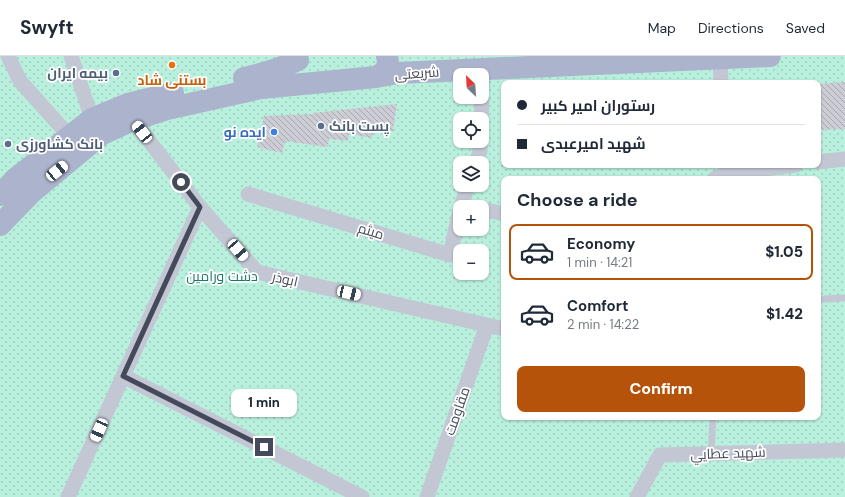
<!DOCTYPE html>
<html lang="en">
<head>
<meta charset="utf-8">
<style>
	:root { --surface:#fff; --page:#f2f2f3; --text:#1f2937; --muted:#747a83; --line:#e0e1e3; --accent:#b45309 }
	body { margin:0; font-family:"DM Sans",Cairo,sans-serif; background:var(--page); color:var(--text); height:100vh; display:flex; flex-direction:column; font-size:15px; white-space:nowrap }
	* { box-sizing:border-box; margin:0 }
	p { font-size:13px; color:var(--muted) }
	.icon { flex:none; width:22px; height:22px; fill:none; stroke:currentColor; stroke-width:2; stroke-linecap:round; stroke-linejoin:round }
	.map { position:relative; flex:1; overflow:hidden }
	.drawer { position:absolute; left:501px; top:120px; width:320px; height:244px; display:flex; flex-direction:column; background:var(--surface); border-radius:8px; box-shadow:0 1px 3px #0004 }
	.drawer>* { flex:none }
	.top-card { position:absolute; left:501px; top:24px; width:320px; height:88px; border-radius:8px; box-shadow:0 1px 3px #0004; display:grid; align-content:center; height:88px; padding:0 16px; background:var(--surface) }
	.needle { width:26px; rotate:335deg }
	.controls { position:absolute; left:453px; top:12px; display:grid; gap:8px }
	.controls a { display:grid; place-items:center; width:36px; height:36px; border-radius:8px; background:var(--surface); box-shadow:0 1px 3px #0004; font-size:20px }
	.end { position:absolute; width:18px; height:18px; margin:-9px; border:5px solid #454a5a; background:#fff; box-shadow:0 0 0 2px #fff }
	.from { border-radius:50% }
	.bubble { position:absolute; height:28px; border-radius:8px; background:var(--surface); box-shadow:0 1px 3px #0004; font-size:13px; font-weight:800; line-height:28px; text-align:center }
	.car { position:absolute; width:12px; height:24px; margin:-12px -6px; border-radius:5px; box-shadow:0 0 3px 1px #0007; background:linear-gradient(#fff 24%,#345 0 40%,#fff 0 76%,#345 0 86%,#fff 0) }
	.top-card b { display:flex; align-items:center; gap:14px; height:38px; font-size:15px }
	.top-card b+b { border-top:1px solid var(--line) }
	.top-card i { width:10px; height:10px; background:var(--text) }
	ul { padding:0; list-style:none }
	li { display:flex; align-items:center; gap:12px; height:56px; margin:0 8px 6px; padding:0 8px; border:2px solid transparent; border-radius:8px }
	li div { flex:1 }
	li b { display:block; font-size:15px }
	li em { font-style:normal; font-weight:800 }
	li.selected { border-color:var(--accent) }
	li>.icon { width:36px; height:36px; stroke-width:1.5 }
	h2 { padding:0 16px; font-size:18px; line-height:48px }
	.cta { display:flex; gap:8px; margin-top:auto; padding:8px 16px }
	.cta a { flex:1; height:46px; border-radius:8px; background:var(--accent); color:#fff; font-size:16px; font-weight:800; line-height:46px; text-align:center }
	header { display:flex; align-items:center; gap:24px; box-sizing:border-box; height:56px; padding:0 20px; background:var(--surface); border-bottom:1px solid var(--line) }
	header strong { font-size:19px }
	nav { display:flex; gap:22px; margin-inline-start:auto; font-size:14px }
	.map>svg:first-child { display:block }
</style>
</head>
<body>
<header>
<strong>Swyft</strong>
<nav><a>Map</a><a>Directions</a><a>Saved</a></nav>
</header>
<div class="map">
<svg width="845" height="441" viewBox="0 0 845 441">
	<defs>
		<pattern id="park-dots" width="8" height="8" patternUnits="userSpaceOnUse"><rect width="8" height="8" fill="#b9efdd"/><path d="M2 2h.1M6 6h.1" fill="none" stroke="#a0cec0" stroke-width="1.8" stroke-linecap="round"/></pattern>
		<pattern id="building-back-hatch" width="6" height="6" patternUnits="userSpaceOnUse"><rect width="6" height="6" fill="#cccdd5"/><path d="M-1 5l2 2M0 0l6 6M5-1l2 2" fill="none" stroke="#a7a8b0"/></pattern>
	</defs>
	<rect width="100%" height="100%" fill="#f0edec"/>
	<path fill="url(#park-dots)" fill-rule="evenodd" d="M0,0H845V441H0ZM460,19H482V41H460ZM504,27H818V109H504ZM460,63H482V85H460ZM460,107H482V129H460ZM504,123H818V361H504ZM460,151H482V173H460ZM460,195H482V217H460Z"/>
	<path fill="url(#building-back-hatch)" d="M845,26V73L819,74L818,28Z
		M397,48L393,75L374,73L372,82L349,78L348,85L329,83L328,91L285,85L282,97L257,91L264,60L313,58V57Z"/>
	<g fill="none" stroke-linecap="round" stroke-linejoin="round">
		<path stroke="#c3c7d4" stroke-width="7" d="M824,243L845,242
			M711,398L713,361"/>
		<path stroke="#c3c7d4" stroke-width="15" d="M8,0L20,25L70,81
			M71,0L92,63
			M720,2L721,27
			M482,31V13
			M481,63L482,41
			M133,64L200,151L257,216L504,273
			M818,106L845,103
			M476,107L480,95V85
			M714,123L724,118L796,109
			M248,138L450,199L460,154
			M461,151L468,129
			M482,153L504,158
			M123,320L362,441
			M68,441L200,151
			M427,441L487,269
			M637,441L660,399L845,394"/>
		<path stroke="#acb3cc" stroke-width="22" d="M376,21L398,17L770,0
			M244,22C263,18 280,13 298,4
			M0,139L15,123L92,63L128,48L173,37
			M0,169L32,136L102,78L133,64L167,53L261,32L376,21C385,16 390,11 387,0"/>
	</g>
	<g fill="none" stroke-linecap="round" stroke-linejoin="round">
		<path stroke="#454a5a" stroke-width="5" d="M181,126L200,151L123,320L264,391"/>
	</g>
	<circle fill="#e8710a" stroke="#fff" stroke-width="1.5" cx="172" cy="9" r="4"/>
	<g fill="#5c6f8a" stroke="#fff" stroke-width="1.5">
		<circle cx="116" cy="17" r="4"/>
		<circle cx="321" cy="70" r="4"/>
		<circle cx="8" cy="88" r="4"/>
	</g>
	<circle fill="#3f7fe0" stroke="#fff" stroke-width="1.5" cx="274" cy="76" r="4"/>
	<g text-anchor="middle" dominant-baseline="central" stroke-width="3.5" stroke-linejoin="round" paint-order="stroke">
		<g font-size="14" font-weight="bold" fill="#4e5e75" stroke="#fff" text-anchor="start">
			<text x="108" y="17" text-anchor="end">بیمه ایران</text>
			<text x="329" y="70">پست بانک</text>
			<text x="16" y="88">بانک کشاورزی</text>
		</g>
		<g font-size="14" fill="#454a5a" stroke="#fff">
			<text transform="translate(417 17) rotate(-4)">شریعتی</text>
			<text transform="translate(371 175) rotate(17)">میثم</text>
			<text transform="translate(285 223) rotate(13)">ابوذر</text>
			<text transform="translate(457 355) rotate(-71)">مقاومت</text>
			<text transform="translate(728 397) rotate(-2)">شهيد عطايي</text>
		</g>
		<g font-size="14" font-weight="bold" fill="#c56008" stroke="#fff">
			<text x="172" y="24">بستنی شاد</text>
		</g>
		<g font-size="14" font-weight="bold" fill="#366cbe" stroke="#fff" text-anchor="end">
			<text x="266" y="76">ایده نو</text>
		</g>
		<g font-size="14" fill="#167b65" stroke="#fff">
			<text x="222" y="220">دشت ورامین</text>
		</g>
	</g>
</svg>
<div class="controls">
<a><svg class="needle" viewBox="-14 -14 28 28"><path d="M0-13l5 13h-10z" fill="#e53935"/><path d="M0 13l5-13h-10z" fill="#747a83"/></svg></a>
<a><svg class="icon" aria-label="locate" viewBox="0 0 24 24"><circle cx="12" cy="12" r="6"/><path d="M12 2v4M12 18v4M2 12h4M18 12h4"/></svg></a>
<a><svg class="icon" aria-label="layers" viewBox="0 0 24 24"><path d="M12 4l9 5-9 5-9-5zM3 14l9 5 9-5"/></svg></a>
<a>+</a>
<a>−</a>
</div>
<i class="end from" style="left:181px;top:126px"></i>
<i class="end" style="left:264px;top:391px"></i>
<div class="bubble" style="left:231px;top:333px;width:66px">1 min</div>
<i class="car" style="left:142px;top:76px;rotate:322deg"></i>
<i class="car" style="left:57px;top:115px;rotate:51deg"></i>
<i class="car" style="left:238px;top:194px;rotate:139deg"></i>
<i class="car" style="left:349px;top:237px;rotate:103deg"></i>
<i class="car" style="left:99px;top:374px;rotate:204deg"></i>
<div class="top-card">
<b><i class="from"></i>رستوران امیر کبیر</b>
<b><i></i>شهید امیرعبدی</b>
</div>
<section class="drawer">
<h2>Choose a ride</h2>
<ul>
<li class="selected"><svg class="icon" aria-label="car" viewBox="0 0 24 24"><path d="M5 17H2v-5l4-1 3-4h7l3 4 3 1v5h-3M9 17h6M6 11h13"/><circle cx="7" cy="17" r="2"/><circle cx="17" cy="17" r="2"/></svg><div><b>Economy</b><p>1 min · 14:21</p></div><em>$1.05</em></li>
<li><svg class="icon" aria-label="car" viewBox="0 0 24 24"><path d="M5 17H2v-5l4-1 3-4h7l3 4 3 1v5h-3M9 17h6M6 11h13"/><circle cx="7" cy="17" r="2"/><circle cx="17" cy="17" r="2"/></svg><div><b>Comfort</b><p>2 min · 14:22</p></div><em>$1.42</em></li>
</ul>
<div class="cta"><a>Confirm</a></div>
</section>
</div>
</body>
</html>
